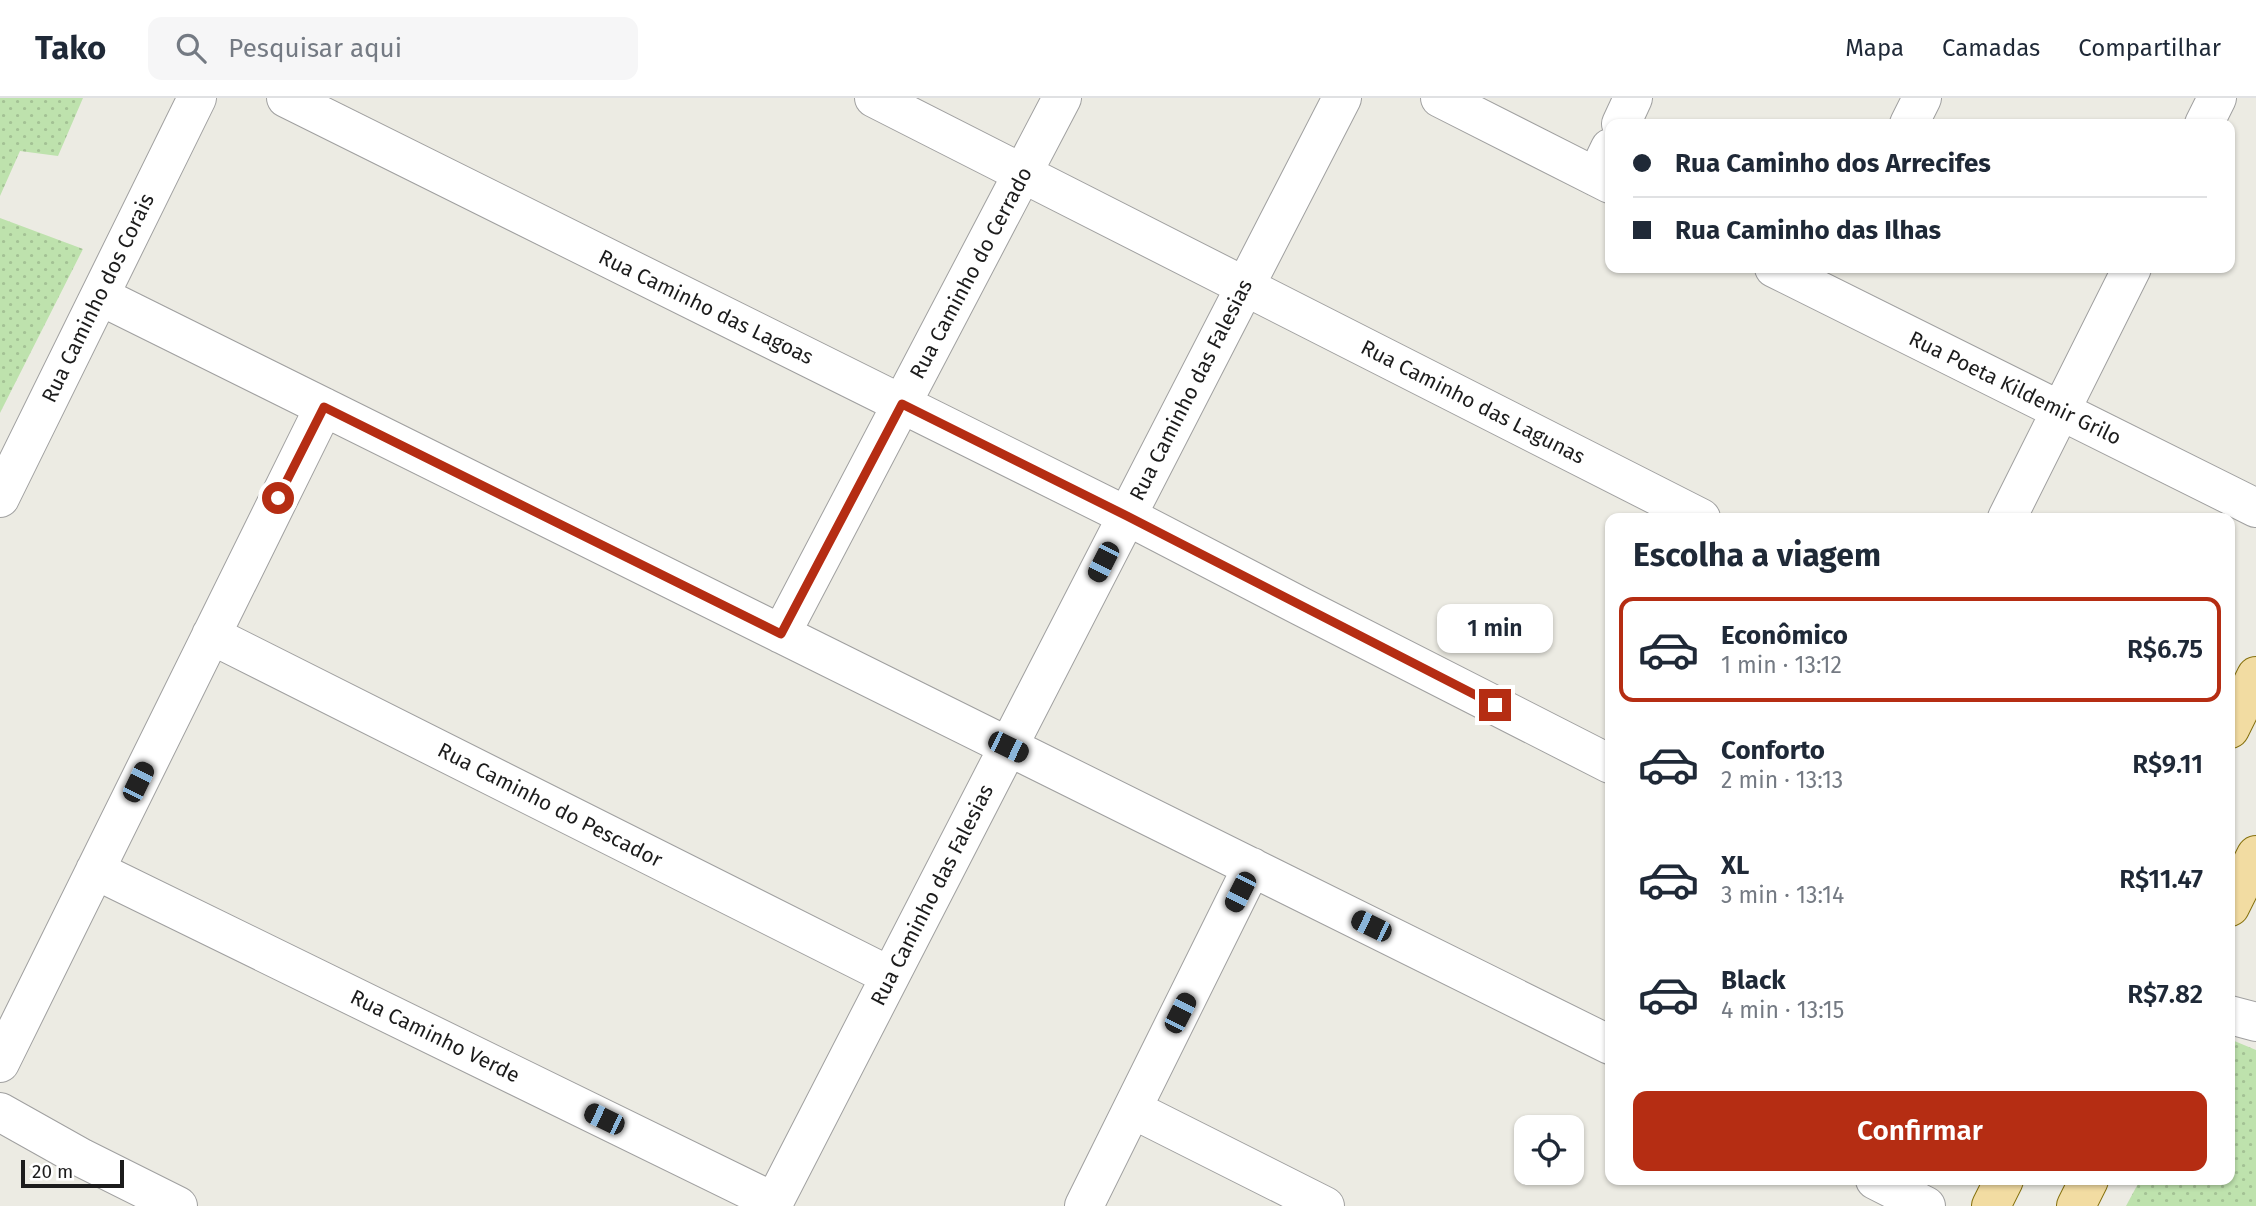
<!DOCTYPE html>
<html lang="pt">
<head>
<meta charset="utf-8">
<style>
	:root { --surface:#fff; --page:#f6f6f7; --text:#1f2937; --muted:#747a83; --line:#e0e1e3; --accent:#b52d13 }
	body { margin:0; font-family:"Fira Sans",sans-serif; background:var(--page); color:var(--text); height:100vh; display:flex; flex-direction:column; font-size:26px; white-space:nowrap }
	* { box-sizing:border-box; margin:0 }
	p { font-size:23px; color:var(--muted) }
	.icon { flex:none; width:38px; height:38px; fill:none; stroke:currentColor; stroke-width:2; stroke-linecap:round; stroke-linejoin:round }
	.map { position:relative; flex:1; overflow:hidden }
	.sheet { position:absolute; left:1605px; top:415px; width:630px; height:672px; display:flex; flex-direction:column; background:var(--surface); border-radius:14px; box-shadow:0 2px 5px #0004 }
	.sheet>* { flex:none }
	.banner { position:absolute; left:1605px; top:21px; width:630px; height:154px; border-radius:14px; box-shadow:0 2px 5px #0004; display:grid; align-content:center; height:154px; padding:0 28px; background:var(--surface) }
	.tools { position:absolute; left:1514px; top:1017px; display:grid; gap:14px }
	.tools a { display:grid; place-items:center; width:70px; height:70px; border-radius:14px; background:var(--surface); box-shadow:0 2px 5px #0004; font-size:35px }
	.scale { position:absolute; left:21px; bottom:18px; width:103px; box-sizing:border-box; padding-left:7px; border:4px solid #1c1c1c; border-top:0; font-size:19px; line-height:24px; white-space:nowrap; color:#1c1c1c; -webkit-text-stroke:5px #fff; paint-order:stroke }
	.end { position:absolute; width:32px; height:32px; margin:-16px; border:9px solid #b52d13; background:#fff; box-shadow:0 0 0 4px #fff }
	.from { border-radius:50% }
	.bubble { position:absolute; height:49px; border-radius:14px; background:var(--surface); box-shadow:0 2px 5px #0004; font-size:23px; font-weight:600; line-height:49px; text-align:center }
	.car { position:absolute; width:21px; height:42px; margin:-21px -10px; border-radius:9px; box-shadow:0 0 5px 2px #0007; background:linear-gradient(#222 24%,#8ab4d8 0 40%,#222 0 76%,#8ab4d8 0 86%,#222 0) }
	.banner b { display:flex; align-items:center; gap:24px; height:66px; font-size:26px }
	.banner b+b { border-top:2px solid var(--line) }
	.banner i { width:18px; height:18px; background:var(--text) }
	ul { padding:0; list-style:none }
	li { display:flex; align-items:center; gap:21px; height:105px; margin:0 14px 10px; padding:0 14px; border:4px solid transparent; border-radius:14px }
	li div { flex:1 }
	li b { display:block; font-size:26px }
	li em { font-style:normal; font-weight:600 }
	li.active { border-color:var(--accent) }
	li>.icon { width:63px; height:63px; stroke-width:1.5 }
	h2 { padding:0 28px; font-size:32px; line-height:84px }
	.primary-button { display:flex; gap:14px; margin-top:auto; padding:14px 28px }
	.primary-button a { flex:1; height:80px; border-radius:14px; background:var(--accent); color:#fff; font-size:28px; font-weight:600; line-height:80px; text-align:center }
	header { display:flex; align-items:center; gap:42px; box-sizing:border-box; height:98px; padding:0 35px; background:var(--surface); border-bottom:2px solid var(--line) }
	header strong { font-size:33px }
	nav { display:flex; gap:38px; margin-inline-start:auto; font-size:24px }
	.search { width:490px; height:63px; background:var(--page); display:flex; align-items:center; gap:18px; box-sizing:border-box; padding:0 24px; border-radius:14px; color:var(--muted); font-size:26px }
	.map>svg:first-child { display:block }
</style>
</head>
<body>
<header>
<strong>Tako</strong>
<div class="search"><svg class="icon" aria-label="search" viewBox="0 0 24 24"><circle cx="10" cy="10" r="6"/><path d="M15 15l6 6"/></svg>Pesquisar aqui</div>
<nav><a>Mapa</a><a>Camadas</a><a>Compartilhar</a></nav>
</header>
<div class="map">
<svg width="2256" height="1108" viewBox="0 0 2256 1108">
	<defs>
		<pattern id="grass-dots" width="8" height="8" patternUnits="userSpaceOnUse" patternTransform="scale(1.75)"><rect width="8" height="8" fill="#bee2ad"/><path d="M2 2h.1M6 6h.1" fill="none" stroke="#a3c194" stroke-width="1.8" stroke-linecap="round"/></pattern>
	</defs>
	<rect width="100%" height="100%" fill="#ecebe3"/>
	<path fill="url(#grass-dots)" d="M0,0H83L58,58L20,53L0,98Z
		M0,120L83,151L0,315Z
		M2232,942L2256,952V1108H2126L2140,1082H2230V943Z"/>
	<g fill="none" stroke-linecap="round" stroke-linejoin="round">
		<defs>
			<path id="minor" d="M286,0L1127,418L1302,509L1610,666
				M874,0L1701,420
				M1440,0L1610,86
				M1621,26L1633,0
				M1909,26L1922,0
				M2204,26L2217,0
				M1596,79L1610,50
				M1774,170L2256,410
				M100,198L1610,947
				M0,400L197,0
				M2007,420L2132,170
				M781,536L1062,0
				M211,537L890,878
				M95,772L774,1104
				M2230,917L2256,924
				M0,965L324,309
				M1132,1011L1325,1108
				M0,1014L82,1060L178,1108
				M1875,1082L1926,1108
				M772,1108L1342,0
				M1084,1108L1252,769"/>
			<path id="major" d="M2230,631L2256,578
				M2230,809L2256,757
				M1991,1108L2004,1082
				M2076,1108L2089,1082"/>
		</defs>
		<use href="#minor" stroke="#a0a0a0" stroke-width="40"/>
		<use href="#major" stroke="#86710e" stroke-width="40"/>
		<use href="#minor" stroke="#fff" stroke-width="38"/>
		<use href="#major" stroke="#f2dca2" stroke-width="38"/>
	</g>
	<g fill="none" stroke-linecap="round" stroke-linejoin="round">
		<path stroke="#b52d13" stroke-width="9" d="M278,400L324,309L781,536L902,306L1127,418L1495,607"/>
	</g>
	<g text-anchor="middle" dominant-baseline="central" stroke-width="6" stroke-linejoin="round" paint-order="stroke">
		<g font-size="21" fill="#1c1c1c" stroke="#fff">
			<text transform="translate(971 175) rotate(-62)">Rua Caminho do Cerrado</text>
			<text transform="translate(98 200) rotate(-64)">Rua Caminho dos Corais</text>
			<text transform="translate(706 209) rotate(26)">Rua Caminho das Lagoas</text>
			<text transform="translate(2015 290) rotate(26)">Rua Poeta Kildemir Grilo</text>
			<text transform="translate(1191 292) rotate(-63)">Rua Caminho das Falesias</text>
			<text transform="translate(1473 304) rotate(27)">Rua Caminho das Lagunas</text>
			<text transform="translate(550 707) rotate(27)">Rua Caminho do Pescador</text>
			<text transform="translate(932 797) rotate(-63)">Rua Caminho das Falesias</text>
			<text transform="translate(435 938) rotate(26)">Rua Caminho Verde</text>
		</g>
	</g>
</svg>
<div class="tools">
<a><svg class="icon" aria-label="locate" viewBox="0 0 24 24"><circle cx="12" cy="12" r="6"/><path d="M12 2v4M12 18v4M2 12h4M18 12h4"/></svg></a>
</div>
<div class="scale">20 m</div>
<i class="end from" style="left:278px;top:400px"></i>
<i class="end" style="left:1495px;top:607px"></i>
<div class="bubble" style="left:1437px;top:506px;width:116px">1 min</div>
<i class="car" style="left:1103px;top:464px;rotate:207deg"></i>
<i class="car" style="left:1008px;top:649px;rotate:116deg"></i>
<i class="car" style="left:138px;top:684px;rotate:26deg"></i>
<i class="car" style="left:1240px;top:794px;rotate:207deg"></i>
<i class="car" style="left:1371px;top:828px;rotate:296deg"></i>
<i class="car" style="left:1180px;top:915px;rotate:27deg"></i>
<i class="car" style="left:604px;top:1021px;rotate:296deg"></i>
<div class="banner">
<b><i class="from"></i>Rua Caminho dos Arrecifes</b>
<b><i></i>Rua Caminho das Ilhas</b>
</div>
<section class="sheet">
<h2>Escolha a viagem</h2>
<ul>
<li class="active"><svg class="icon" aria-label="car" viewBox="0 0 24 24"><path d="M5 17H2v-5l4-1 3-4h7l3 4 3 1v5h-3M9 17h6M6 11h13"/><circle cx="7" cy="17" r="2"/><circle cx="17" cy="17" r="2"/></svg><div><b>Econômico</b><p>1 min · 13:12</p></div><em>R$6.75</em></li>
<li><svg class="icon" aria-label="car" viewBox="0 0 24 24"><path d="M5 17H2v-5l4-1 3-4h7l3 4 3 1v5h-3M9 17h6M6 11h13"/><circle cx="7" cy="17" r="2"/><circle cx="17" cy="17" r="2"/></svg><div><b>Conforto</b><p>2 min · 13:13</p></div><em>R$9.11</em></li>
<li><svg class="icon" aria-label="car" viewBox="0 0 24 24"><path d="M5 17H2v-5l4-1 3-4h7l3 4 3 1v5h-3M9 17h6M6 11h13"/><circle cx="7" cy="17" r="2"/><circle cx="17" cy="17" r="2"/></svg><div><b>XL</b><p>3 min · 13:14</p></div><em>R$11.47</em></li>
<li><svg class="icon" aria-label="car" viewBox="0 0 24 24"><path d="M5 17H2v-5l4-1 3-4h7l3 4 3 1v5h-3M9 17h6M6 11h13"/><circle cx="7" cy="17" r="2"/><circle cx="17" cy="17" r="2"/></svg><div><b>Black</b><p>4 min · 13:15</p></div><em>R$7.82</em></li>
</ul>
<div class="primary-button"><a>Confirmar</a></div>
</section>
</div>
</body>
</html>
